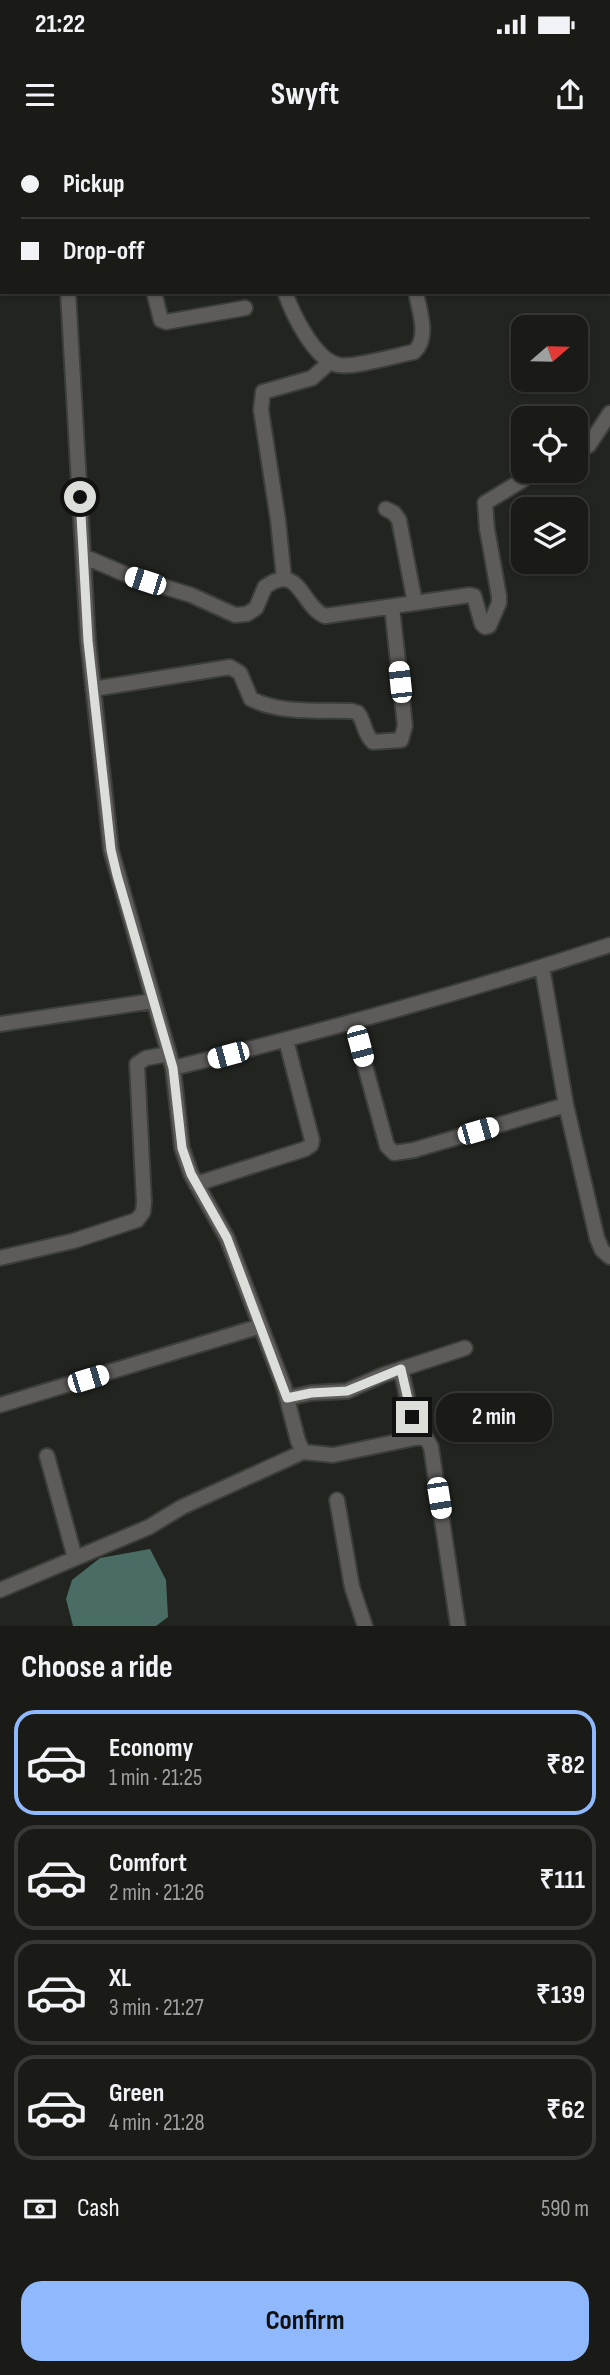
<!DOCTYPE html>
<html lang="en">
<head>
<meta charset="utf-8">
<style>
	:root { --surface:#1a1b17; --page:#232420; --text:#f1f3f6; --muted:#9fa1a1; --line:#383936; --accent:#90b8fd }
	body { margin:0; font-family:"Sofia Sans Condensed",sans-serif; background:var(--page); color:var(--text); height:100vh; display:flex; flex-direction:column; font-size:26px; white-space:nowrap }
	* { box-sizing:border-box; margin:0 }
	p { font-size:23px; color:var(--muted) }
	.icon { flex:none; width:38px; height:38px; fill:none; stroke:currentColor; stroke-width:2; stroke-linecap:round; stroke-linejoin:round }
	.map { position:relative; height:1486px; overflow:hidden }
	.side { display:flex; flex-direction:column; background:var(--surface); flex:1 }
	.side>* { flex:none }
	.top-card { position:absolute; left:0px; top:0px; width:611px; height:154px; box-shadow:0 2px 5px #0004,0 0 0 2px var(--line); display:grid; align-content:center; height:154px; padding:0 21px; background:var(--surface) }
	.needle { width:46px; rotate:70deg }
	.tools { position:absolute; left:511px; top:175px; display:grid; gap:14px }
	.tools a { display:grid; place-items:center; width:77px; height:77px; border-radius:14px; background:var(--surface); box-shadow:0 2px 5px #0004,0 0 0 2px var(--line); font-size:35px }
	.end { position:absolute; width:32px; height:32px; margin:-16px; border:9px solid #dcdeda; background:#111; box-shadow:0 0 0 4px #111 }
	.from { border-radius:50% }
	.bubble { position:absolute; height:49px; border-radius:21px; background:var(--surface); box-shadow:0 2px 5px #0004,0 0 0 2px var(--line); font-size:23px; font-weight:700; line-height:49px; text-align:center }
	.car { position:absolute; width:21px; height:42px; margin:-21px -10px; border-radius:9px; box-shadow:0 0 5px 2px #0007; background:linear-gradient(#fff 24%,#345 0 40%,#fff 0 76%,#345 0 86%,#fff 0) }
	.top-card b { display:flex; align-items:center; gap:24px; height:66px; font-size:26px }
	.top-card b+b { border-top:2px solid var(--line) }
	.top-card i { width:18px; height:18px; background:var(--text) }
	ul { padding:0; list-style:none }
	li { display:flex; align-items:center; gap:21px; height:105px; margin:0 14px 10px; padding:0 7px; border:4px solid var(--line); border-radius:21px }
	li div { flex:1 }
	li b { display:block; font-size:26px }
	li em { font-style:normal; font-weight:700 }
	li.selected { border-color:var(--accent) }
	li>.icon { width:63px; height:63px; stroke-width:1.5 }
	h2 { padding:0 21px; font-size:32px; line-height:84px }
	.pay { display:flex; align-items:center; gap:18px; height:77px; padding:0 21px; font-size:26px }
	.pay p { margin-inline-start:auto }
	.button { display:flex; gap:14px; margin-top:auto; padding:14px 21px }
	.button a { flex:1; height:80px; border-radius:21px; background:var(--accent); color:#111; font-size:28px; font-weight:700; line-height:80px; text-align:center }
	.status { display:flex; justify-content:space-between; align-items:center; height:49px; padding:0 35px; background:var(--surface); direction:ltr }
	.status svg { height:19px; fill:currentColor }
	header { display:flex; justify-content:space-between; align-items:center; height:91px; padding:0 21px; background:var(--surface); font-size:32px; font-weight:700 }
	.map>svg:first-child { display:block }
</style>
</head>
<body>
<div class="status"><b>21:22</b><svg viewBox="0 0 49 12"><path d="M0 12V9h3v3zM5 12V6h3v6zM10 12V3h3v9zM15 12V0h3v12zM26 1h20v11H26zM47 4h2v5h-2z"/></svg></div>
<header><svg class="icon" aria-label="menu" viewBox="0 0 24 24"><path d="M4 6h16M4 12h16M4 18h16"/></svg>Swyft<svg class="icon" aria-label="share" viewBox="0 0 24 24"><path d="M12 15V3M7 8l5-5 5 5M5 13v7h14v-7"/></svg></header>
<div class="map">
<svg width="610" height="1486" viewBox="0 0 610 1486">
	<rect width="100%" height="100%" fill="#22241f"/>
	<path fill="#496c65" d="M150,1409L166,1440L168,1477L156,1486H73L66,1459L72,1440L100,1418Z"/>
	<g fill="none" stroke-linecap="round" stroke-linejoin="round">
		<defs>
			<path id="street" d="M60,0L61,2
				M182,0V2
				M388,0V2
				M473,0L474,2
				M596,2L605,0
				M0,110H2
				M68,152L88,501L111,710L173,928L182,1008L191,1034L227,1098L284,1247L298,1301L303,1312L333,1315L420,1297L427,1300L431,1307L458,1486
				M154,152L161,180L166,182L245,168
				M285,152C292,173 315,221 339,225C354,228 397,215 414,212C430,197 419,171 416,152
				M576,312L589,305L610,273
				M386,369L394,373L399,380L415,463
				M83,416L132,437L191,455L235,475L247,474L256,468L265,447C300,422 300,465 325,476L470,455L474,456L482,484L485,487L489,486L499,463V456L487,389L485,363L521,341L533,331
				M284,439L278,380L261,270L263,252L312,238L330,222
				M93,549L230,527L240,533L251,559C281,574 320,570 352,571L358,573C365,583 364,594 373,602L401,600L405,586L392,467
				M542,827L566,965L597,1098L602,1110L610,1117
				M353,882L387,1006L394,1013L414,1010L566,965
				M0,884L153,861
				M173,928C320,892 466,852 610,805
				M196,1044L305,1009L311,1005L312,1000L286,900
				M0,1118L73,1101L137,1080L143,1072L144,1062L137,924L146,918L169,914
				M401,1229L416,1298
				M287,1258L311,1253L347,1251L383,1235L465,1208
				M0,1265L261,1186
				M47,1316L75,1418
				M337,1360L352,1447L365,1486
				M0,1450L149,1387L182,1367L303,1312"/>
		</defs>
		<use href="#street" stroke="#3c3e39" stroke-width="18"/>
		<use href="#street" stroke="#5d5c5a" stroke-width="14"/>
	</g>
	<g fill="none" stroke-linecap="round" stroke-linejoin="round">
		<path stroke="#dcdeda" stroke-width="9" d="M80,357L88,501L111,710L117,735L173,928L182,1008L191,1034L227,1098L287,1258L311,1253L347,1251L401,1229L412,1277"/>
	</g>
</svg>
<div class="tools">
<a><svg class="needle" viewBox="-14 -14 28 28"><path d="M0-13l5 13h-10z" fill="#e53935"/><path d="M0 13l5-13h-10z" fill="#9fa1a1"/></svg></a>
<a><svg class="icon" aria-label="locate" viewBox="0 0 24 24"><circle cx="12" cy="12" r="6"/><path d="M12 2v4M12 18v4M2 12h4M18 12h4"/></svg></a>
<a><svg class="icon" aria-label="layers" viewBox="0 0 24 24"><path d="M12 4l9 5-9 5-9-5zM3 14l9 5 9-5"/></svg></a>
</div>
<i class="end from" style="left:80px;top:357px"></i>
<i class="end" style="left:412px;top:1277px"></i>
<div class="bubble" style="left:436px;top:1253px;width:116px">2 min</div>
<i class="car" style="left:145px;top:441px;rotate:288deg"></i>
<i class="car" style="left:400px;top:542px;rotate:354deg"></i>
<i class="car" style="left:360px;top:906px;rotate:165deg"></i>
<i class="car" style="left:228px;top:915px;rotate:255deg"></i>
<i class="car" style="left:478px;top:991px;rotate:74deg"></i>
<i class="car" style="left:88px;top:1239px;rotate:73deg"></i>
<i class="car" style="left:439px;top:1358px;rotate:171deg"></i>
<div class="top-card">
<b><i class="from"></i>Pickup</b>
<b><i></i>Drop-off</b>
</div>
</div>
<section class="side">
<h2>Choose a ride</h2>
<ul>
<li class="selected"><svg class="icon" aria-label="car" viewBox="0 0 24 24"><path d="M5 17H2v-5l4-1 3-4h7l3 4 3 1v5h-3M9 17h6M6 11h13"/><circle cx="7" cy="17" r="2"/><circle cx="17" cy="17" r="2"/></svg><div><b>Economy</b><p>1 min · 21:25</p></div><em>₹82</em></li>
<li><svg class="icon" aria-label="car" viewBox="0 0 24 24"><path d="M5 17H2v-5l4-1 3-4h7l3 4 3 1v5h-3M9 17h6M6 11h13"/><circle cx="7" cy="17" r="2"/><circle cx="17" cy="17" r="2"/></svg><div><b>Comfort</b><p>2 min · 21:26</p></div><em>₹111</em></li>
<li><svg class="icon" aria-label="car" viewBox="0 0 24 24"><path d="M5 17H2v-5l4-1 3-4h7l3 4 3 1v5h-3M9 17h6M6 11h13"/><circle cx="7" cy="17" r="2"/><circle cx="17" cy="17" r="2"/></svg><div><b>XL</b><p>3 min · 21:27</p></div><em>₹139</em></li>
<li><svg class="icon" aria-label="car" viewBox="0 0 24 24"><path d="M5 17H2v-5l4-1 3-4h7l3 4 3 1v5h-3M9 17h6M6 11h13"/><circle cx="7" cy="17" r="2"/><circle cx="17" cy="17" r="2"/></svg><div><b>Green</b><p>4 min · 21:28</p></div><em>₹62</em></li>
</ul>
<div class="pay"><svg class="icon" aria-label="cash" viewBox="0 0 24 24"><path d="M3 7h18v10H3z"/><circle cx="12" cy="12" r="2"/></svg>Cash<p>590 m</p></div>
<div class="button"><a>Confirm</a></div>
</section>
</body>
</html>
